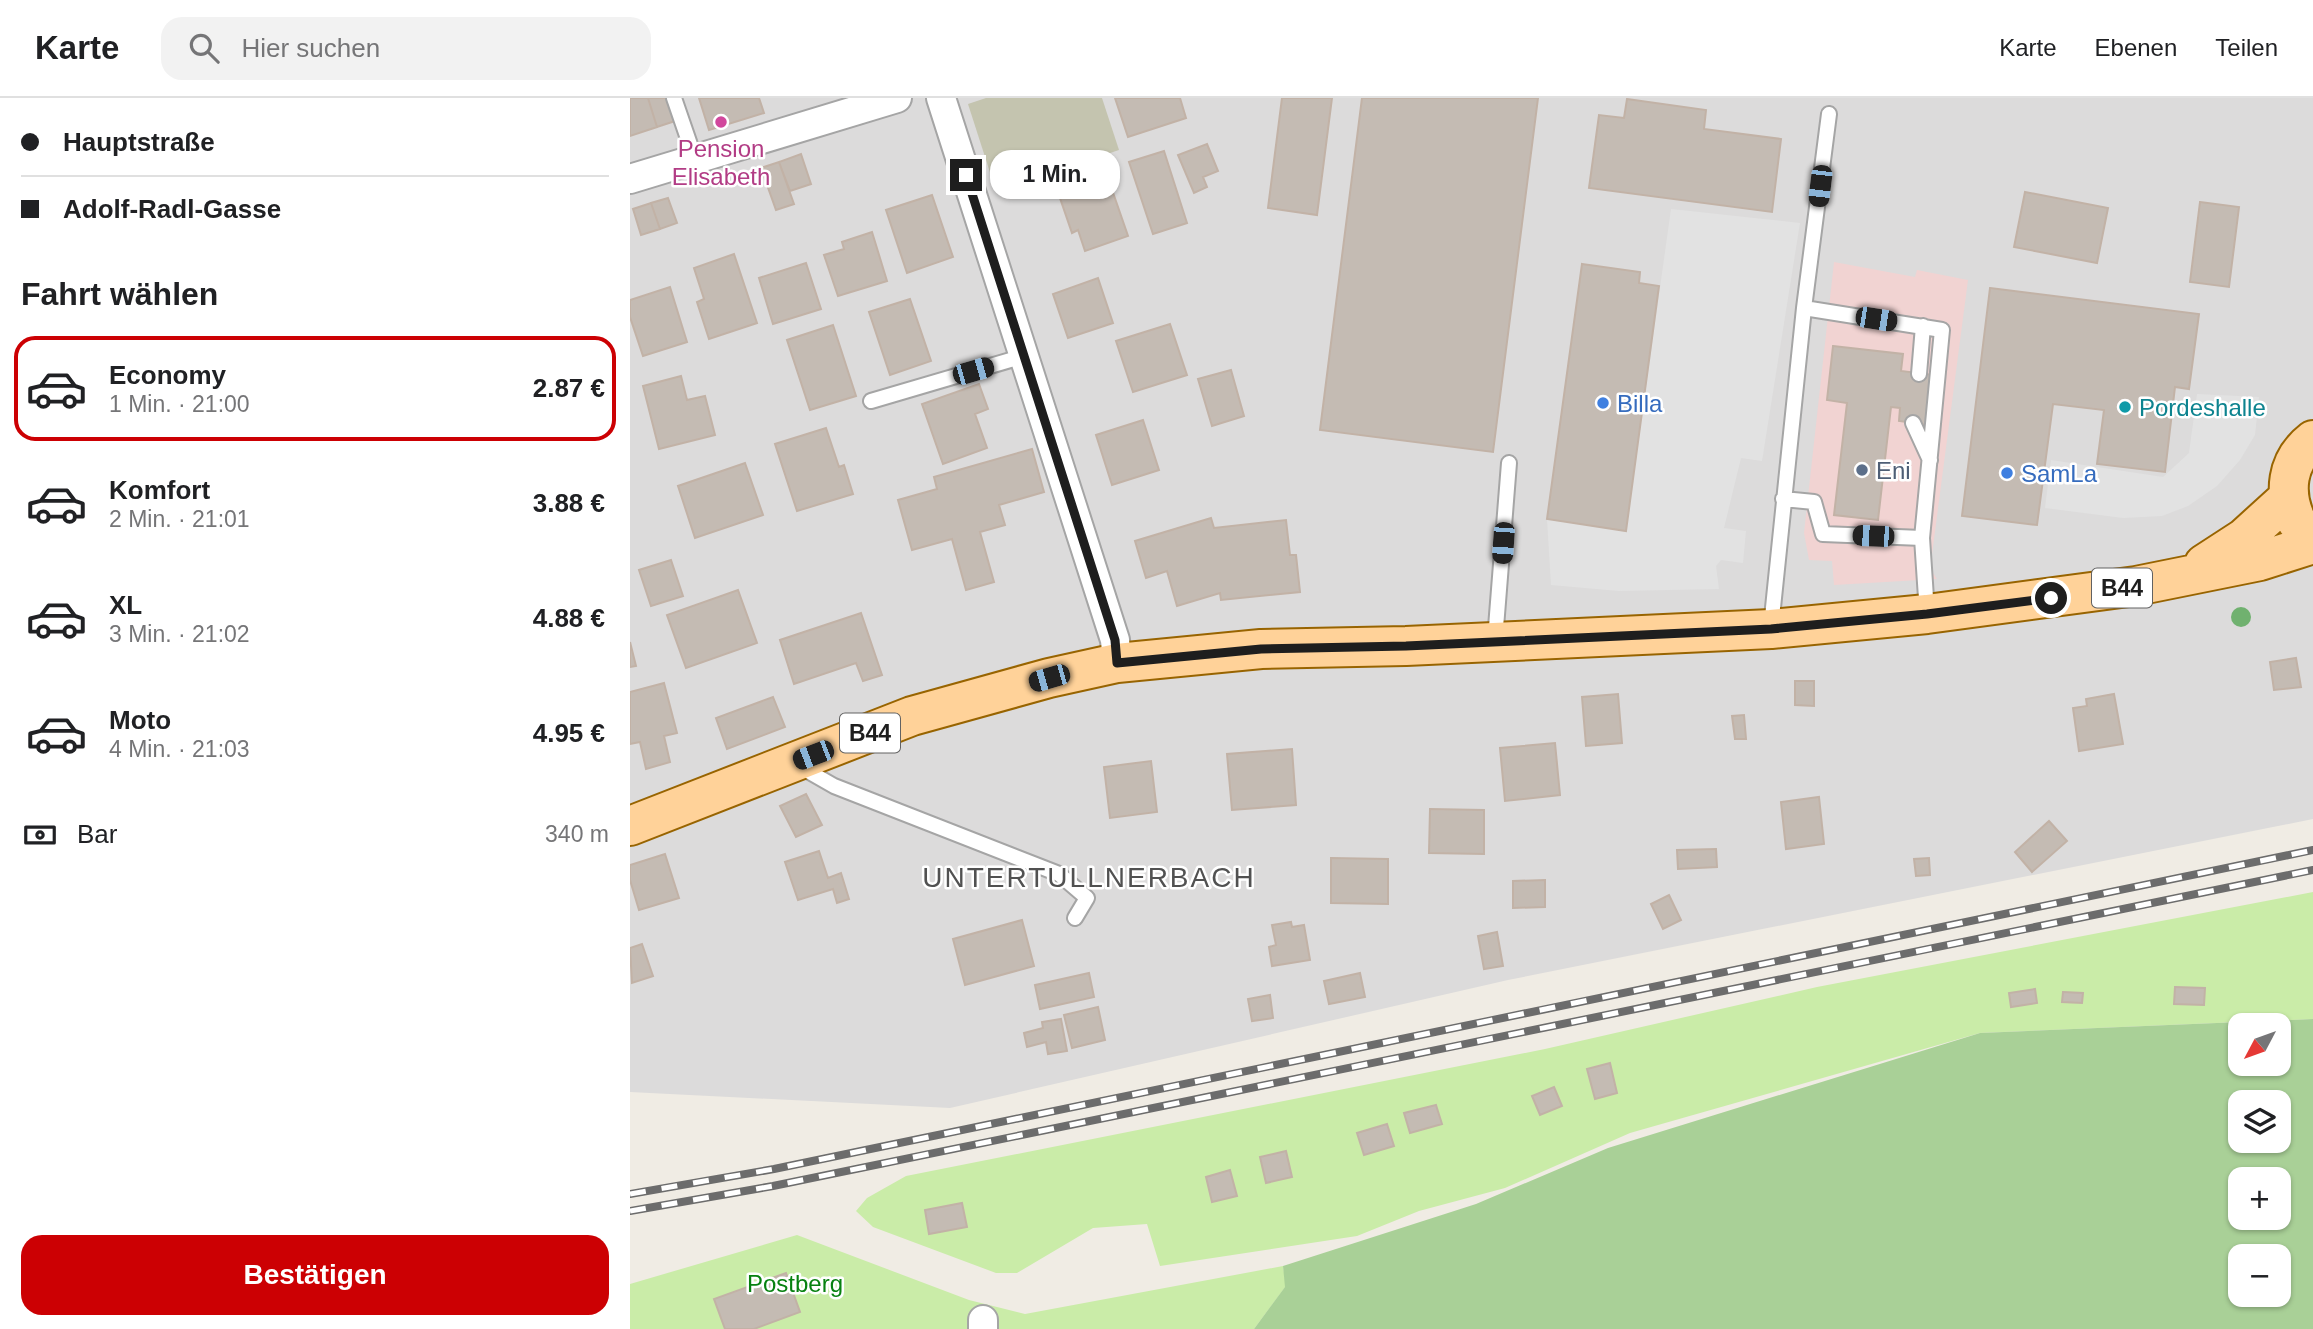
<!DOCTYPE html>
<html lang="de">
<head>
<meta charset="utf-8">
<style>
	:root { --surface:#fff; --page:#f2f2f2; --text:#202124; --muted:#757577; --line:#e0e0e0; --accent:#cc0003 }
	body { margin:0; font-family:Helvetica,sans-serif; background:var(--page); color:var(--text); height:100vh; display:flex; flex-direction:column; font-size:26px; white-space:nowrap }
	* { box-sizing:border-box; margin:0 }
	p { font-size:23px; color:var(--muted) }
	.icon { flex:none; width:38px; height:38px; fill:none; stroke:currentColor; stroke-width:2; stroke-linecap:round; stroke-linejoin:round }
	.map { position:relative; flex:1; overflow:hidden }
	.details { display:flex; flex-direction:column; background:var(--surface); width:630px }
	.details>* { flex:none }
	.guide { display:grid; align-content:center; height:154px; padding:0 21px; background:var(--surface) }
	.needle { width:46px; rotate:229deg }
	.controls { position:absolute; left:1598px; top:915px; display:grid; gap:14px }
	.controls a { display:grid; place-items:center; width:63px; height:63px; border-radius:14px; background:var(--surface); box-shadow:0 2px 5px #0004; font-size:35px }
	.end { position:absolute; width:32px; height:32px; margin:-16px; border:9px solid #1e1e1e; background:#fff; box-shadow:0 0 0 4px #fff }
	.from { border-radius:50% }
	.bubble { position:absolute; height:49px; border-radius:21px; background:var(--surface); box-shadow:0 2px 5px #0004; font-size:23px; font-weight:700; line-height:49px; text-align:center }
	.car { position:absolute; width:21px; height:42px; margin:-21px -10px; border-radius:9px; box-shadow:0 0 5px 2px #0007; background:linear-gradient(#222 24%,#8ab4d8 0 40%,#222 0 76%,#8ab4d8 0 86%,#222 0) }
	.guide b { display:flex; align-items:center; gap:24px; height:66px; font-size:26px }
	.guide b+b { border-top:2px solid var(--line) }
	.guide i { width:18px; height:18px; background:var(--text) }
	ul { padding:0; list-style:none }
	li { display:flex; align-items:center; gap:21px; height:105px; margin:0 14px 10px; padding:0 7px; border:4px solid transparent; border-radius:21px }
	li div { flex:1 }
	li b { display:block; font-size:26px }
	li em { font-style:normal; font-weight:700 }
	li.current { border-color:var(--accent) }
	li>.icon { width:63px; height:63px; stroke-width:1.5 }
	h2 { padding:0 21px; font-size:32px; line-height:84px }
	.pay { display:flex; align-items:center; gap:18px; height:77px; padding:0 21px; font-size:26px }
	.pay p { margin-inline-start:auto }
	.action { display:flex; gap:14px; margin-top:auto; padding:14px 21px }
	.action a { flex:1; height:80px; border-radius:21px; background:var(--accent); color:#fff; font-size:28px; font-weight:700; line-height:80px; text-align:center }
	header { display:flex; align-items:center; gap:42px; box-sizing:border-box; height:98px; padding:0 35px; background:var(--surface); border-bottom:2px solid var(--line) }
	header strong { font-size:33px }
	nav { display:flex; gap:38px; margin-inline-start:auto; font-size:24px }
	.search { width:490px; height:63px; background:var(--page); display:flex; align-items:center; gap:18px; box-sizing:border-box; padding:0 24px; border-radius:21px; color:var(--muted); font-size:26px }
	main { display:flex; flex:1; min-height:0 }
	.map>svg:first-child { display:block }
</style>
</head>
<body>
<header>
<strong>Karte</strong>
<div class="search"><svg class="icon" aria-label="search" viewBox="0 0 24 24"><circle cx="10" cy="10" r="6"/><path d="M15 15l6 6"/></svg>Hier suchen</div>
<nav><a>Karte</a><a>Ebenen</a><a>Teilen</a></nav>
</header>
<main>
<section class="details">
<div class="guide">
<b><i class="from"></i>Hauptstraße</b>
<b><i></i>Adolf-Radl-Gasse</b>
</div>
<h2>Fahrt wählen</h2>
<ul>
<li class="current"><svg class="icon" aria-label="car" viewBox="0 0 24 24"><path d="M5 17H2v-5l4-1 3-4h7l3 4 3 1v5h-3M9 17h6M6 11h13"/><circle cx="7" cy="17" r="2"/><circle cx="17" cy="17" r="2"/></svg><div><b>Economy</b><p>1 Min. · 21:00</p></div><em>2.87 €</em></li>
<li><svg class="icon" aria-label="car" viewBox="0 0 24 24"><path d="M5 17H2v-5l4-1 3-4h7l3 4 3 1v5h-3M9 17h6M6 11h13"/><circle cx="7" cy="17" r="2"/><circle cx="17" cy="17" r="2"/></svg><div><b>Komfort</b><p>2 Min. · 21:01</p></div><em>3.88 €</em></li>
<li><svg class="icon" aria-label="car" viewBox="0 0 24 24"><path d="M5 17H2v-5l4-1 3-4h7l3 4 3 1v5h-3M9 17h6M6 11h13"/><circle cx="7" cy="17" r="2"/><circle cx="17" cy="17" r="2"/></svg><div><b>XL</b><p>3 Min. · 21:02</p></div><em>4.88 €</em></li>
<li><svg class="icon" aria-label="car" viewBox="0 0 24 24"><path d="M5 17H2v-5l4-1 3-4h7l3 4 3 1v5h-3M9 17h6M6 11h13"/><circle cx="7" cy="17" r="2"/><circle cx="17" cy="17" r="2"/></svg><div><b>Moto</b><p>4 Min. · 21:03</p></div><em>4.95 €</em></li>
</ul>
<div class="pay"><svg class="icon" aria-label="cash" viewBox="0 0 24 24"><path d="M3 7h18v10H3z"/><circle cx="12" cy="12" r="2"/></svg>Bar<p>340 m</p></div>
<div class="action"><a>Bestätigen</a></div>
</section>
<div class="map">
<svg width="1683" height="1231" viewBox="0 0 1683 1231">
	<rect width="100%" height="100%" fill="#f0ece4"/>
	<path fill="#dcdbdb" d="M0,0H1683V721L878,882L320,1010L0,994Z"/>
	<path fill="#f1d3d2" d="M1204,164L1285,179L1287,172L1338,182L1301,464L1303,475L1307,481L1204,487L1202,463L1179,462L1174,435Z"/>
	<path fill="#c4c4af" d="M356,0H472L489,52L366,93L338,6Z"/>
	<path fill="#caeca8" d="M1683,794V921L1350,935L1000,1035L875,1090L789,1113L727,1138L530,1168L517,1126L463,1130L387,1175H366L243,1129L226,1113L237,1100L276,1078L915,951L1187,889Z
		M167,1137L339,1202L395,1216L653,1168L656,1188L624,1231H0V1186Z"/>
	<path fill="#a9d097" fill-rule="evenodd" d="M1683,921V1231H624L655,1189L653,1168L846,1106L978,1050L1350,935ZM1610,928H1648V966H1610ZM1610,1004H1648V1043H1610ZM1610,1082H1648V1120H1610ZM1610,1158H1648V1197H1610Z"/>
	<path fill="#e2e2e2" d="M1041,111L1170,125L1132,363L1111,360L1094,430L1116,433L1113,465L1091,462L1086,468L1089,491L989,493L921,487L917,421L996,432Z
		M1567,296L1629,299L1625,337L1610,362L1587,388L1558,408L1532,418L1493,420L1415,410L1421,362L1533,379L1559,355Z"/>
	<path fill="#c4bbb3" stroke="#c2b2a6" stroke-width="2" d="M0,0H18L27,29L0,38Z
		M18,0H37L45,23L27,29Z
		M69,0H129L134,15L79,32Z
		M485,0H550L556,20L498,39Z
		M652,0H702L687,117L638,110Z
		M732,0H908L863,354L690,332Z
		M997,1L1076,12L1074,31L1151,41L1142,114L959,90L969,17L994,20Z
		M577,46L588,73L573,79L577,89L564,95L548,57Z
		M534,53L557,125L523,136L499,64Z
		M171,56L181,86L160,93L149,64Z
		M149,64L164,106L146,112L131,70Z
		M479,83L498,138L455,153L448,132L442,135L430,100Z
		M1395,94L1478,110L1467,165L1384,149Z
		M302,97L323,159L277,175L256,112Z
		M38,100L47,125L30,131L21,105Z
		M1570,104L1609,109L1599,189L1560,184Z
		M21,105L30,131L11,137L3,111Z
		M242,134L257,183L208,198L194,157L214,151L212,144Z
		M104,156L127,225L79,241L67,204L74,201L64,170Z
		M176,165L191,211L143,226L129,180Z
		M952,166L1010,174L1009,185L1029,188L996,433L917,421Z
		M468,180L483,225L438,240L423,196Z
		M40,189L57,244L13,258L0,219V202Z
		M1360,190L1569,216L1559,291L1545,289L1535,374L1467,366L1474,312L1423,306L1407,427L1332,418Z
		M280,201L301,263L260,277L239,214Z
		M540,226L557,277L503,294L486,243Z
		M203,227L226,298L180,312L157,242Z
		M1203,248L1273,256L1271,273L1304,277L1298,327L1269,323L1270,310L1261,309L1248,422L1204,417L1217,305L1197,302Z
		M601,272L614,318L582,328L568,281Z
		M51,278L57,302L75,298L85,337L29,351L13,288Z
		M349,286L358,311L345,316L357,350L313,366L292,306Z
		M513,322L529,372L482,387L466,337Z
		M196,330L209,369L214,367L223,396L167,413L145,346Z
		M402,351L414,394L369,407L375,427L350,434L364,484L336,492L322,441L282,452L268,402L307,391L304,379Z
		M115,365L133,417L65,440L48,388Z
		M581,420L584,430L656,422L660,457H666L670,494L591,502L590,495L547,508L537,473L516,480L505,443Z
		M41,462L53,498L21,508L9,472Z
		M108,492L127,545L56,570L37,517Z
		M231,515L252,577L233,583L226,565L164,586L150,542Z
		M0,544L6,568L0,569Z
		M1666,560L1671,589L1644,592L1640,564Z
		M1165,583H1184V608L1165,607Z
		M34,585L47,635L34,638L40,664L16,671L10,644L0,646V594Z
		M988,596L992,645L956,648L952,599Z
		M1484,596L1493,646L1449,653L1443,610L1457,608L1456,601Z
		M143,599L155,629L97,651L86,620Z
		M1114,617L1116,641H1105L1102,618Z
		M925,645L930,697L875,703L870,650Z
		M662,651L666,707L602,712L597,656Z
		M521,663L527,714L480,720L474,669Z
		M176,696L192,727L166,739L150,708Z
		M1189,699L1194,746L1156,751L1151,704Z
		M800,711L854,712V756L799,755Z
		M1419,723L1437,743L1402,774L1385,754Z
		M1086,751L1087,769L1048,771L1047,752Z
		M189,753L198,780L211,775L219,801L207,805L203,791L168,802L155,764Z
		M35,756L49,800L9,812L0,782V767Z
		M701,760L758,761V806L701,805Z
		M1299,760L1300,777L1286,778L1284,761Z
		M915,782V809L883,810V783Z
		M1039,797L1051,822L1033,831L1021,806Z
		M392,822L404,868L335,887L323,841Z
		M661,824L662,829L674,827L680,862L642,868L639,849L646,847L642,827Z
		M867,834L873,868L854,871L848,838Z
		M12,846L23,878L2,885L0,850Z
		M459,875L464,899L410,911L405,887Z
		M730,875L735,899L699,906L694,883Z
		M1545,889L1575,890L1574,907L1544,906Z
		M1405,891L1407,905L1381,909L1379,895Z
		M1433,894L1453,895L1452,905L1432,904Z
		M640,897L643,920L622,923L618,901Z
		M468,909L475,942L442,950L434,917Z
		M431,921L437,953L418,956L416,944L397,949L394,935L413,930L412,924Z
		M980,965L987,995L965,1001L957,971Z
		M924,989L932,1008L910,1017L902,998Z
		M806,1007L812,1026L780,1035L774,1015Z
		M757,1026L764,1048L734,1057L727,1035Z
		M656,1053L662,1079L636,1085L630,1059Z
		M600,1072L607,1098L582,1104L576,1079Z
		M332,1105L337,1129L299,1136L295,1112Z
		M156,1175L170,1214L124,1231H95L84,1201Z"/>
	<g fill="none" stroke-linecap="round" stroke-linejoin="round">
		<defs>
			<path id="lane" d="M44,0L65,61
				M1174,210L1312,232L1292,440L1297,515
				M1289,276L1293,228
				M241,303L394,258
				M1283,325L1300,362
				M1153,401L1184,404L1193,436L1292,440
				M1141,529L1174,210L1199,16
				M865,542L879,365
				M169,668L204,688L429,776L457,800L445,820"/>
			<path id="street" d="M311,0L485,542L487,565
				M0,81L267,0
				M353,1222V1231"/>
			<path id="primary" d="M1667,424C1653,395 1656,363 1683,342
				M1574,466L1614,440L1658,400
				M0,728L282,618L419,580L487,565L631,551L776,548L1141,531L1297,516L1506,488L1630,463L1683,446"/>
		</defs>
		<use href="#lane" stroke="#a5a5a5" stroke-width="18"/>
		<use href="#street" stroke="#a5a5a5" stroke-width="32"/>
		<use href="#primary" stroke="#986400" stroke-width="42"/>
		<use href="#lane" stroke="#fff" stroke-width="14"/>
		<use href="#street" stroke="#fff" stroke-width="28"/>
		<use href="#primary" stroke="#ffd299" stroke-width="38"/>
		<defs>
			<path id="rail" d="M0,1096L144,1071L1683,752
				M0,1113L143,1088L1683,772"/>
		</defs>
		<use href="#rail" stroke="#6c6c6c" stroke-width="8"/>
		<use href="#rail" stroke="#fff" stroke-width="5" stroke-dasharray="16" stroke-linecap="butt"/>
	</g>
	<circle fill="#70b16f" cx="1611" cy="519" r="10"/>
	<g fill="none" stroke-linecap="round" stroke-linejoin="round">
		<path stroke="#1e1e1e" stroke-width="9" d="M336,77L485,542L487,565L631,551L776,548L1141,531L1297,516L1421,500"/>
	</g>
	<circle fill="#d1479c" stroke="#fff" stroke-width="2.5" cx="91" cy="24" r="7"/>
	<g fill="#3f7fe0" stroke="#fff" stroke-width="2.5">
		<circle cx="973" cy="305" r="7"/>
		<circle cx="1377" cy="375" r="7"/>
	</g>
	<circle fill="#0f9aa8" stroke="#fff" stroke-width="2.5" cx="1495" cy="309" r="7"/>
	<circle fill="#5c6f8a" stroke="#fff" stroke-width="2.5" cx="1232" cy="372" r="7"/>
	<g text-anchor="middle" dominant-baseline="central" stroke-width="5" stroke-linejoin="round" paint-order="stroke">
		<g fill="#fff" stroke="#626262" stroke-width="2">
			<rect x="1462" y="470.5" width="60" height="39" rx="5"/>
			<rect x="210" y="615.5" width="60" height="39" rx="5"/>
		</g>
		<g font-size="23" font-weight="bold" fill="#1e1e1e">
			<text x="1492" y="490">B44</text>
			<text x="240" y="635">B44</text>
		</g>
		<g font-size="24" fill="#b23c85" stroke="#fff">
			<text x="91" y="50">Pension<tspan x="91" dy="28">Elisabeth</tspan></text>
		</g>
		<g font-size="24" fill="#366cbe" stroke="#fff" text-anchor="start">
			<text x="987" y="305">Billa</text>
			<text x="1391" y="375">SamLa</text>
		</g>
		<g font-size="24" fill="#0d838f" stroke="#fff" text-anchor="start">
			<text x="1509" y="309">Pordeshalle</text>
		</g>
		<g font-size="24" fill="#4e5e75" stroke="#fff" text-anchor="start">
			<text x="1246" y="372">Eni</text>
		</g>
		<g font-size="24" fill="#078110" stroke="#fff">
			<text x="165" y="1185">Postberg</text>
		</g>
		<g font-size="28" letter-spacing="2" fill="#515151" stroke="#fff">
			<text x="459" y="779">UNTERTULLNERBACH</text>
		</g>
	</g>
</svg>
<div class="controls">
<a><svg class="needle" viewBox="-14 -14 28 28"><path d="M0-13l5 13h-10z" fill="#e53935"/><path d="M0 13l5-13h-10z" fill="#757577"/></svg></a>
<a><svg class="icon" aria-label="layers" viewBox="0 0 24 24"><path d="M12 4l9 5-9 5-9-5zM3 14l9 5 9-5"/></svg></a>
<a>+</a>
<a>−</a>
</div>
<i class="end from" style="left:1421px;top:500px"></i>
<i class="end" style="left:336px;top:77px"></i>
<div class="bubble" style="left:360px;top:52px;width:130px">1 Min.</div>
<i class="car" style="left:1190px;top:88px;rotate:187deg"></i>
<i class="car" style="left:1246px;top:221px;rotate:99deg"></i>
<i class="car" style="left:343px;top:273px;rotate:74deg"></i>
<i class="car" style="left:1243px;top:438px;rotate:272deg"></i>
<i class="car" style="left:873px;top:445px;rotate:184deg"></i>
<i class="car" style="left:419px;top:580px;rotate:254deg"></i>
<i class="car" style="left:183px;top:657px;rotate:249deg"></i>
</div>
</main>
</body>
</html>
